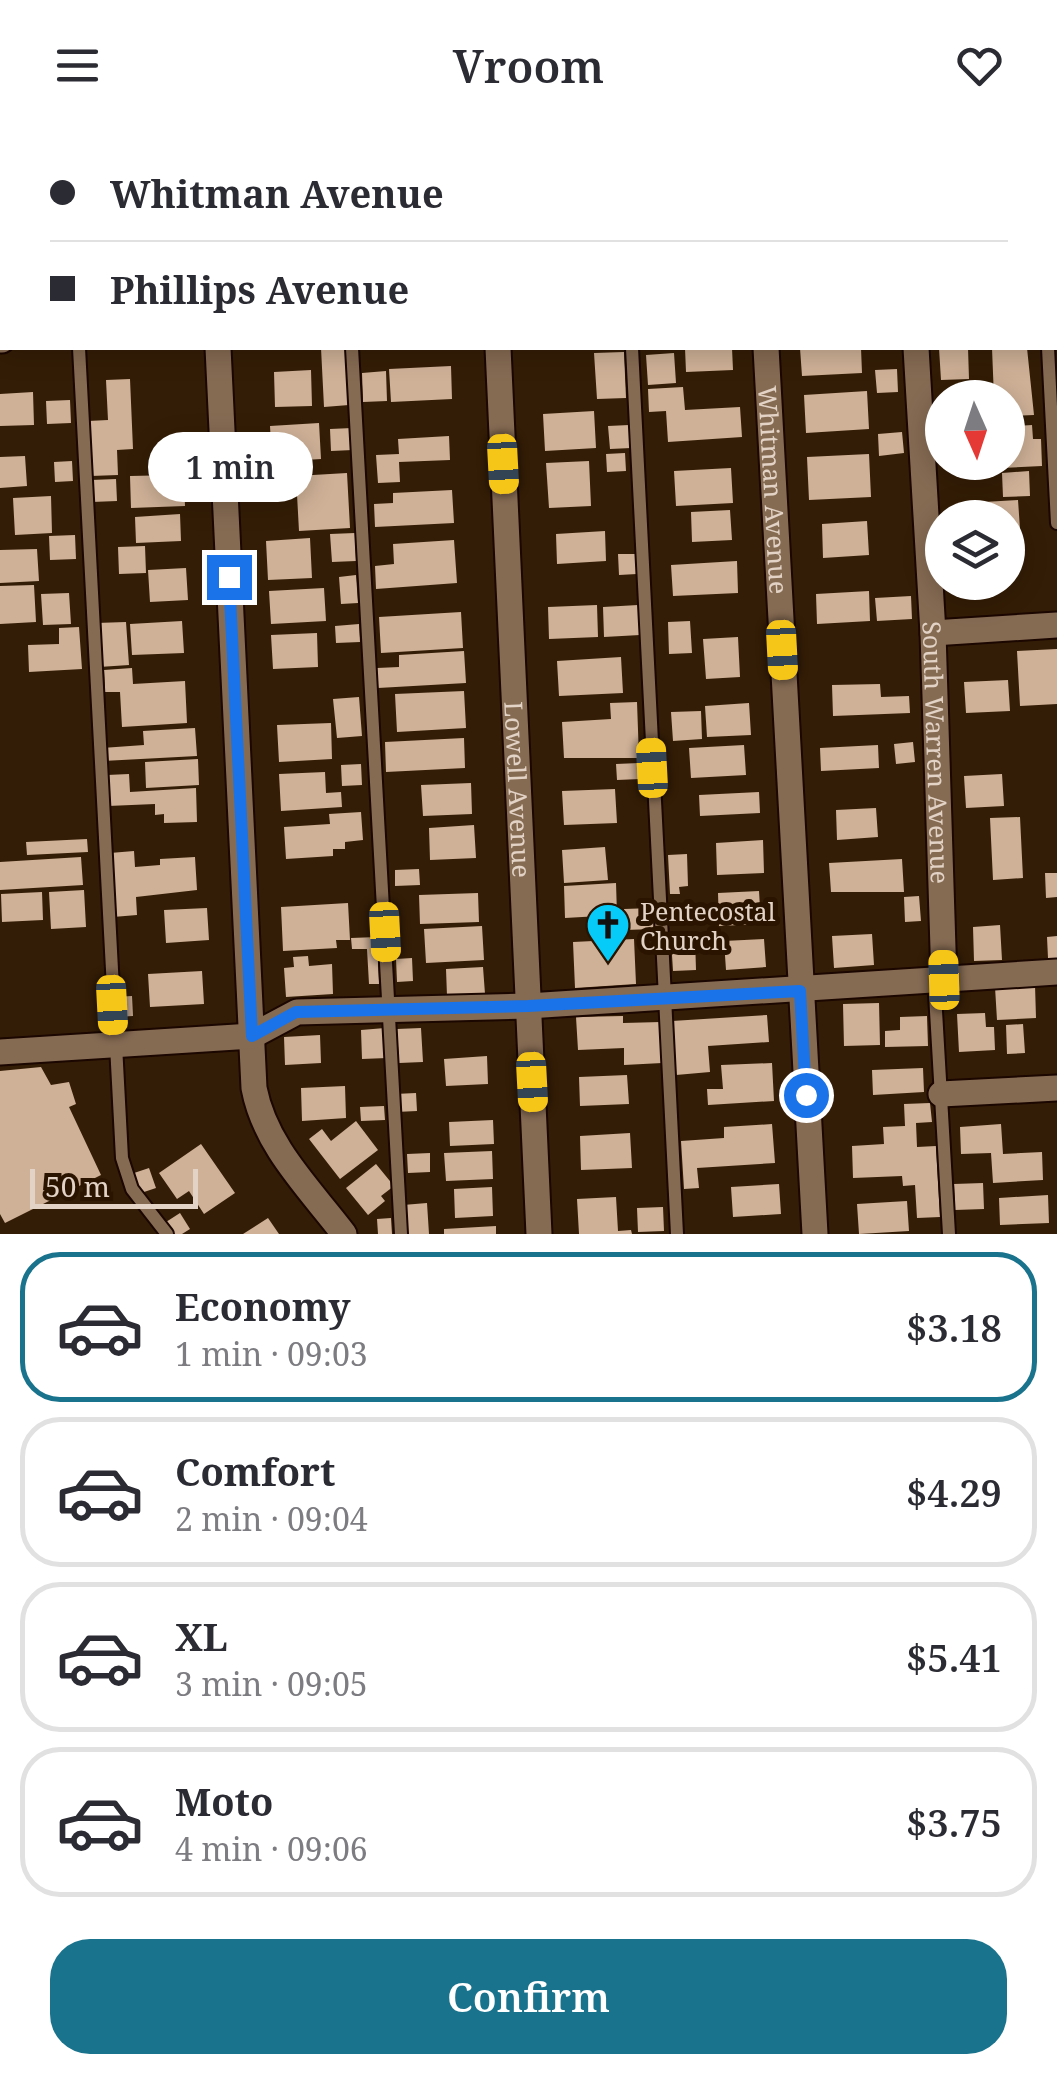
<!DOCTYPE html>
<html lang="en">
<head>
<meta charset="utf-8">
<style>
	:root { --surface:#fff; --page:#f7f7f7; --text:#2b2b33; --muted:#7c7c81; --line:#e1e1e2; --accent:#1a738c }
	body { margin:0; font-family:"Noto Serif",serif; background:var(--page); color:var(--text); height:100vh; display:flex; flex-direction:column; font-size:38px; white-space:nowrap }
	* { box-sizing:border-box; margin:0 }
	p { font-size:32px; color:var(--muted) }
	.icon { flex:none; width:55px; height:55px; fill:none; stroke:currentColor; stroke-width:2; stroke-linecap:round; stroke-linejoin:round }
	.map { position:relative; height:1104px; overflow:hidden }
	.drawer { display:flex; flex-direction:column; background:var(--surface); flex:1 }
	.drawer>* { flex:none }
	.guide { position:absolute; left:0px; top:0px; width:1058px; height:220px; box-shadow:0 5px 25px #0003; display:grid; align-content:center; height:220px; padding:0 50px; background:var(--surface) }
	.needle { width:65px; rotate:177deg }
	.tools { position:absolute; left:925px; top:250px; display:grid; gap:20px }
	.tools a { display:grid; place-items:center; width:100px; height:100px; border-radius:50%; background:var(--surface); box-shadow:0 5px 25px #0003; font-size:50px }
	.scale { position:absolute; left:30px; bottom:25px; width:168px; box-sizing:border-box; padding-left:10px; border:5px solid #e3d3c6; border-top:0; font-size:28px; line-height:35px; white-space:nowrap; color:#e3d3c6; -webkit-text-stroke:8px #2a1400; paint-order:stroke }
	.end { position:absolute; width:45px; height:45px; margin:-22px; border:12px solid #1a73e8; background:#fff; box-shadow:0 0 0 5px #fff }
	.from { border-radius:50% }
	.bubble { position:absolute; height:70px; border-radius:35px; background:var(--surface); box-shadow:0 5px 25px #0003; font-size:32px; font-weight:600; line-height:70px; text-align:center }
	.car { position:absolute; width:30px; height:60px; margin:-30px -15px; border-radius:12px; box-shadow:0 0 8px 2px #0007; background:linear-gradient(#f5c518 24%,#345 0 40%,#f5c518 0 76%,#345 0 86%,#f5c518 0) }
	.guide b { display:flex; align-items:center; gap:35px; height:95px; font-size:38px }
	.guide b+b { border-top:2px solid var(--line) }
	.guide i { width:25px; height:25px; background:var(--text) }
	ul { padding:18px 0 0; list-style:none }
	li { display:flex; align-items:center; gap:30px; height:150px; margin:0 20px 15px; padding:0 30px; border:5px solid var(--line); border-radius:40px }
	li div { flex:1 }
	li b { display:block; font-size:38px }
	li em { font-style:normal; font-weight:600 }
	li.selected { border-color:var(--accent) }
	li>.icon { width:90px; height:90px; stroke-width:1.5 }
	.action { display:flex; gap:20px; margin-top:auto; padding:20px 50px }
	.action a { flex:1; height:115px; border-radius:40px; background:var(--accent); color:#fff; font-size:40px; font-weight:600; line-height:115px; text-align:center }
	header { display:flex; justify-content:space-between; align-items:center; height:130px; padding:0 50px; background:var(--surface); font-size:45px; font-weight:600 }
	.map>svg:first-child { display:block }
</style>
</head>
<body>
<header><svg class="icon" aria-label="menu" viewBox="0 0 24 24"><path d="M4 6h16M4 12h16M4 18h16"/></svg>Vroom<svg class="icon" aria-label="heart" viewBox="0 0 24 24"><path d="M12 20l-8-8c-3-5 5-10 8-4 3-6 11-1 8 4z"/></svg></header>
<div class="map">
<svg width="1057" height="1104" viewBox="0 0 1057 1104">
	<rect width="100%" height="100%" fill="#341d06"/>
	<path fill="#402406" d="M0,0H185L186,2H2L0,112Z"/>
	<path fill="#cfb197" d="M321,218H346L349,275L324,277Z
		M685,218H732L733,240L686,242Z
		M800,218H861L862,243L802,246Z
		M939,218H968L969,249L941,250Z
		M992,218H1027L1034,285L1008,286V268H994Z
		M624,222L626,268L597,269L594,223Z
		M674,223L676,253L648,255L646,225Z
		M451,236L452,269L391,272L389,239Z
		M897,239L898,262L877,263L875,240Z
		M311,240L312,276L275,277L274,242Z
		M386,241L387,271L363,272L362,243Z
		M130,249L133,319L117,320L118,345L91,346L88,291L108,290L106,250Z
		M683,257L685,280L740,277L742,307L668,312L666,281L649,282L648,259Z
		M867,261L869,299L806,303L804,265Z
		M33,262L34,295L0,296V264Z
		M70,270L71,293L47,294L46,271Z
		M594,281L596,318L545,321L543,284Z
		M319,293L321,329L272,332L270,296Z
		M629,295L631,318L610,319L608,296Z
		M1032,295L1033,309H1041L1042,336L1001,338V332H1008V309H1017L1016,296Z
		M352,298L353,320L331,321L330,299Z
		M902,302L904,323L879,326L878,304Z
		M449,306L450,330L399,332L400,352L378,353L376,325L399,324L398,309Z
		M625,323L626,341L607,342L606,324Z
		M869,324L871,367L809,370L807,327Z
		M25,326L27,356L0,358V327Z
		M72,331L73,351L55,352L54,332Z
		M589,331L591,376L549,378L546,333Z
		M731,338L733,373L676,376L674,341Z
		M1029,341L1030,366L1003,367L1002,343Z
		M347,343L350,398L299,401L296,346Z
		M174,345V352H184L185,376L131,378L130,346Z
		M116,349L117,371L92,372L91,350Z
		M452,360L454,393L375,397L374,374L393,373V363Z
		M51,366L52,403L15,405L13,368Z
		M1018,370L1020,399L1008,400V388H967L966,373Z
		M730,380L732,410L692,412L691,382Z
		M180,384L181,411L136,413L135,387Z
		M867,391L869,425L823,428L822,394Z
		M605,401L606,431L557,434L556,404Z
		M355,403L356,431L332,432L330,404Z
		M75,405L76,429L50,430L49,406Z
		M310,408L312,448L268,450L266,411Z
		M454,410L457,453L376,459L375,436L394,434L393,414Z
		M145,416L146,443L119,444L118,417Z
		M37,419L39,451L0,453V420Z
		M618,424H636L637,444L619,445Z
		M737,431L738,463L673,466L671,435Z
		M186,438L188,470L150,472L148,440Z
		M356,445L358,473L341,474L339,447Z
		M34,455L36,492L0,494V456Z
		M324,458L326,491L271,494L269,461Z
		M869,461L870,491L817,494L816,464Z
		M69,463L71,494L43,495L41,464Z
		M911,466L912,489L877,491L875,468Z
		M597,475L598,507L549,509L548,477Z
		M638,475L640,505L604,507L603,477Z
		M461,482L463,518L381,523L379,487Z
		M182,491L184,523L132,525L130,494Z
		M690,491L692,523L669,524L668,492Z
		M126,492L129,535L99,537L96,493Z
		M359,494L360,512L336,513L335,496Z
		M79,497L82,539L29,542L28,515L59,514V498Z
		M317,503L318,537L273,539L271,505Z
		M738,507L740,547L706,549L703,509Z
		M1057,519V574L1020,576L1017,521Z
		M464,521L466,553L378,558L377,538L399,537V525Z
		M621,527L623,563L559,566L557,531Z
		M132,538L133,554L185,551L187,593L122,597L120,562H105L104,540Z
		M1008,550L1010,581L966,583L964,552Z
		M880,554L881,567L909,566L910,583L833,586L832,555Z
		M464,561L466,598L397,602L395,564Z
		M359,567L362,606L337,608L333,569Z
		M637,572L639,628H564L562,592L611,589L610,573Z
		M749,573L751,605L707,607L705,576Z
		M701,581L702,609L673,611L671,582Z
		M331,593L332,629L279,632L277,595Z
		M195,598L197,626L103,631L102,618L144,615L143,601Z
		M464,608L465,638L386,642L385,612Z
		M913,612L915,632L896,634L894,614Z
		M744,615L746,645L691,648L689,618Z
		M878,615L879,638L821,641L820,618Z
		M198,629L199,655L146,658L145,632Z
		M639,633L640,649L617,650L616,634Z
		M361,634L362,655L342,656L341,635Z
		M325,642L326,663L341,662L342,677L281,681L279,644Z
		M129,644L130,662L196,658L197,692L164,693V684L155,685V674L108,676L107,645Z
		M1002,644L1004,676L966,678L964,646Z
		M471,653L472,684L423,686L421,655Z
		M615,659L617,693L564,695L562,661Z
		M759,662L760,683L700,686L699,665Z
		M876,678L878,707L837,710L836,680Z
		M361,682L363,710L345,712V719H333V726L286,729L284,697L330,694L329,684Z
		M1020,687L1023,748L993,750L990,688Z
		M474,695L476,728L430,730L429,698Z
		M87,709L88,722L27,725L26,712Z
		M763,710L764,743L717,745L716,713Z
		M605,717L608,750L564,753L562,720Z
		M134,721L135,737L160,735V729L195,727L197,760L136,767L137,785L113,787L110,723Z
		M687,724L688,756L679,757L680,764H670L668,725Z
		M81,727L83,755L0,760V732Z
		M902,729L904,762H831L829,733Z
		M419,739L420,755L395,756V740Z
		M1045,743H1057V767L1046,768Z
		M616,753L617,785L565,788L564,756Z
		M84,760L86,797L51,799L49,762Z
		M759,761L761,794L719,796L718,763Z
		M42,762L43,790L2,792L1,764Z
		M478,763L479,792L420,794L419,765Z
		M919,766L921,791L905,792L904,767Z
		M348,773L350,810H336L337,818L283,821L281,777Z
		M207,778L209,810L166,813L164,780Z
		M653,778L654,799L625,800L624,779Z
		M1000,795L1002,830L974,831L973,797Z
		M482,796L484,830L426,833L424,799Z
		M872,804L874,835L834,838L832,806Z
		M1057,806V828H1048L1047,807Z
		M377,807L379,854H369L367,819H352L351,808Z
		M695,808L696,840L673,841L671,809Z
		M634,809L636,854L575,858L573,812Z
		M764,809L766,837L726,840L724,811Z
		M308,826L309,836L332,834L333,864L286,867L284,838L294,837L293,827Z
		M412,828L413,851L397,852L396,829Z
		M483,837L485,864L447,866L446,839Z
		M202,841L204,874L150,877L148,844Z
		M1035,855L1036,888L997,890L995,857Z
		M132,866L133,886L115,887L114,867Z
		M879,873L880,915L844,916L843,874Z
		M985,883L986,897H994L995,920L959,922L957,884Z
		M767,885L769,912L708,916L710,942L676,945L672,891Z
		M623,886V893L661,892L662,933L624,935V918L578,920L576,887Z
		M927,886L928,916L885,917V901L900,900V887Z
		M1023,894L1025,923L1007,924L1006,895Z
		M385,898L387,928L362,929L361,900Z
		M421,898L423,932L399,933L397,899Z
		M320,905L321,933L285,935L284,907Z
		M487,926L488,954L446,956L444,929Z
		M772,933L774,971L708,975L707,959H723L721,935Z
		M41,937L51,955L69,952L76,974L69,977L101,1045L5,1093L0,1084V941Z
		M923,938L924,962L873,965L872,940Z
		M627,945L629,974L580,976L579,947Z
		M345,956L346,988L302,991L301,958Z
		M416,963L417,981L396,982L395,964Z
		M930,973L932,992L916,993L917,1017L936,1016L940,1087L917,1088L915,1055L903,1056L902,1046L853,1048L852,1016L884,1014L883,997L905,996L904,974Z
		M384,976L385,990L361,991L360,977Z
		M493,990L494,1014L450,1016L449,992Z
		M356,991L378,1020L340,1049L309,1009L322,999L331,1011Z
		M772,994L775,1033L697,1038L699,1058L684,1059L681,1011L724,1008V997Z
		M1001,994L1003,1024L1042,1022L1043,1050L993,1053L991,1023L961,1024L960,997Z
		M630,1003L632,1038L581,1040L580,1006Z
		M201,1014L235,1063L204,1084L189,1061L177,1069L159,1043Z
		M492,1021L493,1049L446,1051L444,1023Z
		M430,1023V1042L408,1043L407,1024Z
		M376,1034L394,1056L381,1066L385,1071L368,1085L346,1058Z
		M149,1038L156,1058L141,1063L134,1043Z
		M983,1053L984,1079L955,1080L954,1054Z
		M779,1054L781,1084L733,1087L731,1057Z
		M492,1057L493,1086L455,1088L454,1059Z
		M1048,1065L1049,1093L1000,1095L999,1068Z
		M616,1067L618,1101L631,1100L632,1104H579L577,1069Z
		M907,1071L909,1101L859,1104L857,1074Z
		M427,1073L429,1104H405L403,1075Z
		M663,1077L664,1101L638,1102L637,1078Z
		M180,1083L190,1099L182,1104H174L166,1092Z
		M268,1088L279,1104H243Z
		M391,1088L392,1104H378L377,1089Z
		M496,1096V1104H444V1099Z"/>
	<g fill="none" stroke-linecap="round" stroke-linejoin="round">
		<defs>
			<path id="service" d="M68,0V2
				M341,0V2
				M621,0V2
				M1036,0V2
				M79,218L122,1028L132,1059L167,1104
				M352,218L401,1104
				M632,218L677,1104
				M1048,218L1057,393
				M944,850L935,864L949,1104"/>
			<g id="minor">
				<path d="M207,0V2"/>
				<path d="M486,0L487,2"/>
				<path d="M757,0V2"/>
				<path d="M906,0V2"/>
				<path d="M1055,143H1057"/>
				<path d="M0,210H2"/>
				<path d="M218,218L254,958C265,1016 309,1058 344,1104"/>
				<path id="s1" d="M498,218L539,1104"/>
				<path id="s2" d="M766,218L815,1104"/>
				<path id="s3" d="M916,218L933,503L944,850"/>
				<path d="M933,503L1057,495"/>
				<path d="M0,922L252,906L297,882L528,876L1057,842"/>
				<path d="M941,964L1057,958"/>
			</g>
		</defs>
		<use href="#service" stroke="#1b0600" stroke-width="16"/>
		<use href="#minor" stroke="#1b0600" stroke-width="29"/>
		<use href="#service" stroke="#866b53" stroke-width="12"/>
		<use href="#minor" stroke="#866b53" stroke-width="25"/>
	</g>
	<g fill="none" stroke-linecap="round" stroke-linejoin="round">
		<path stroke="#1a73e8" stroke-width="12" d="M229,447L252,906L296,882L528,876L800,861L806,965"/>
	</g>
	<defs>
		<symbol id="church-pin" viewBox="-11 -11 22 30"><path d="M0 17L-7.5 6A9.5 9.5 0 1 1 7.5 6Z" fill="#06cbf9" stroke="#2a1400"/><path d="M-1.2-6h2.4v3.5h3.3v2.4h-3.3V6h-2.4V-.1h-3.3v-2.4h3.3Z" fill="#111"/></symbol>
	</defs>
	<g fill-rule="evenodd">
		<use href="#church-pin" x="583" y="770" width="50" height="68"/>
	</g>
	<g text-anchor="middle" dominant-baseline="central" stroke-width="10" stroke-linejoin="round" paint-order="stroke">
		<g font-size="25" fill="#e3d3c6" stroke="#2a1400">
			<text stroke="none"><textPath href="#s2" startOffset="142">Whitman Avenue</textPath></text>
			<text stroke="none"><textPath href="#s3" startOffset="405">South Warren Avenue</textPath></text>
			<text stroke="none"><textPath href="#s1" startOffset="442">Lowell Avenue</textPath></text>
		</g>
		<g font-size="25" fill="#e3d3c6" stroke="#2a1400" text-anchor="start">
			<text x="640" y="781">Pentecostal<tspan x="640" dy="29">Church</tspan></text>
		</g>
	</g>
</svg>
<div class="tools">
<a><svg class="needle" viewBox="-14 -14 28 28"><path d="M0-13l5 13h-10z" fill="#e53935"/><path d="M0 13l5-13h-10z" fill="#7c7c81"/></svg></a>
<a><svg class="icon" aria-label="layers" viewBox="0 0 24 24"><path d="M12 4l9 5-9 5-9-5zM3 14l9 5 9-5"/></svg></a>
</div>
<div class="scale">50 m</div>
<i class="end from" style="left:806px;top:965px"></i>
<i class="end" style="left:229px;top:447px"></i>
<div class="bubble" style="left:148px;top:302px;width:165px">1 min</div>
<i class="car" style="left:503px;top:334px;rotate:177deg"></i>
<i class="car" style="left:782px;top:520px;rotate:177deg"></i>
<i class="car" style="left:652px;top:638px;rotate:357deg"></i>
<i class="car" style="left:385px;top:802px;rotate:177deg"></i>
<i class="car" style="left:944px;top:850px;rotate:358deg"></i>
<i class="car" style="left:112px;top:875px;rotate:177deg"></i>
<i class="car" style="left:532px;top:952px;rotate:177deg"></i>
<div class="guide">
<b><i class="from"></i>Whitman Avenue</b>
<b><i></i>Phillips Avenue</b>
</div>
</div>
<section class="drawer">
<ul>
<li class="selected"><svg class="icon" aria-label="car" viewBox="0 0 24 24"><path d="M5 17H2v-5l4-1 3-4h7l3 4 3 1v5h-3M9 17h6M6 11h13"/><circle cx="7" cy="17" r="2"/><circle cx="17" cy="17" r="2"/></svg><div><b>Economy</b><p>1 min · 09:03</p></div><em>$3.18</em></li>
<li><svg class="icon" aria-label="car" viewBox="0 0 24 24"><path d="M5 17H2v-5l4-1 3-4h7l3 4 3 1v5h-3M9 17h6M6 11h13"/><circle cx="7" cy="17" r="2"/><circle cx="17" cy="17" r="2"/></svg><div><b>Comfort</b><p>2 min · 09:04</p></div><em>$4.29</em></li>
<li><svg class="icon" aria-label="car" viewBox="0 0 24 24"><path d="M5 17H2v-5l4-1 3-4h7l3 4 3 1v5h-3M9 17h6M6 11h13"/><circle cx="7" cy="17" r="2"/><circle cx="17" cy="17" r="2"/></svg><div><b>XL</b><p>3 min · 09:05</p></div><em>$5.41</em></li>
<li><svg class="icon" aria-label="car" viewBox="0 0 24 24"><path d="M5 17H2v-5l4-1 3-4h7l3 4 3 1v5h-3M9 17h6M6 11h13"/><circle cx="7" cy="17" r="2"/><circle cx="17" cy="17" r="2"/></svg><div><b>Moto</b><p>4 min · 09:06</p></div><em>$3.75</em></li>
</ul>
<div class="action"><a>Confirm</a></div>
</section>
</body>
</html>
